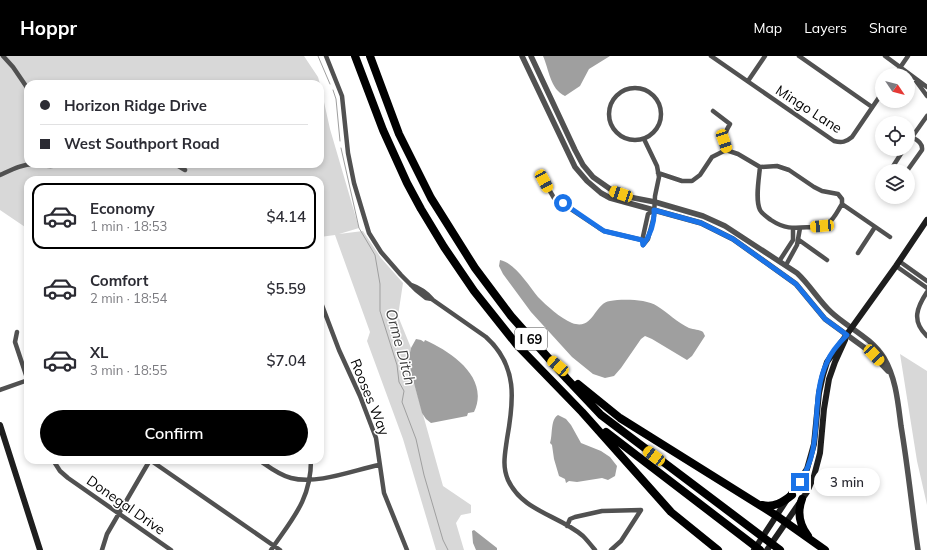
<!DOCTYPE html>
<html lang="en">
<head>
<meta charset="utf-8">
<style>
	:root { --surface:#fff; --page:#f7f7f7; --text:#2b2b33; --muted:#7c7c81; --line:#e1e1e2; --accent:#000 }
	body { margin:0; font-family:Mulish,sans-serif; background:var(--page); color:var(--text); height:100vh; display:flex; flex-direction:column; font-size:15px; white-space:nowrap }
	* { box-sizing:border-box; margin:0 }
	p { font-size:13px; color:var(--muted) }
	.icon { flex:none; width:22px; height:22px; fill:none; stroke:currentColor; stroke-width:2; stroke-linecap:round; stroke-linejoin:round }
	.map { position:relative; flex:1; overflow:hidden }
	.details { position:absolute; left:24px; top:120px; width:300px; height:288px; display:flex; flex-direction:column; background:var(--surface); border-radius:12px; box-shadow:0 2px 6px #0003 }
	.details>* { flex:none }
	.guide { position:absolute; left:24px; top:24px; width:300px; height:88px; border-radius:12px; box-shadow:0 2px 6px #0003; display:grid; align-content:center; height:88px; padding:0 16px; background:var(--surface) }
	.needle { width:26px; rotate:125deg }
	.tools { position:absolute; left:875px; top:12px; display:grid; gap:8px }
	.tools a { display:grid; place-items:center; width:40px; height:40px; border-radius:50%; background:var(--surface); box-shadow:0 2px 6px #0003; font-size:20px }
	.end { position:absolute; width:18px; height:18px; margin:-9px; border:5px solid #1a73e8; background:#fff; box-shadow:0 0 0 2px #fff }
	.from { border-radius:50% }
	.bubble { position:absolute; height:28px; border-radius:14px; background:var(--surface); box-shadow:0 2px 6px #0003; font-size:13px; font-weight:600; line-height:28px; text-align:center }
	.car { position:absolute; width:12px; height:24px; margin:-12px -6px; border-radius:5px; box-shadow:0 0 3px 1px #0007; background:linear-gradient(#f5c518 24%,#345 0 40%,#f5c518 0 76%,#345 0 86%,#f5c518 0) }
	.guide b { display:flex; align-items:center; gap:14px; height:38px; font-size:15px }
	.guide b+b { border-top:1px solid var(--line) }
	.guide i { width:10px; height:10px; background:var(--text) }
	ul { padding:7px 0 0; list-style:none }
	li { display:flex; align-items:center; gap:12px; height:66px; margin:0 8px 6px; padding:0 8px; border:2px solid transparent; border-radius:12px }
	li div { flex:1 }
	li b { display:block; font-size:15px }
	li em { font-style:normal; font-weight:600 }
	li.selected { border-color:var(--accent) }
	li>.icon { width:36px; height:36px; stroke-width:1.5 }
	.button { display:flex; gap:8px; margin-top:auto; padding:8px 16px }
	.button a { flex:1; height:46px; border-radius:24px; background:var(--accent); color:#fff; font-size:16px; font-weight:600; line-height:46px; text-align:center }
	header { display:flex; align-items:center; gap:24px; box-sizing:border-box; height:56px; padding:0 20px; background:var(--accent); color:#fff }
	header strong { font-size:19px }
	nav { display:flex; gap:22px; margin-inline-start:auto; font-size:14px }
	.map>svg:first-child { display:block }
</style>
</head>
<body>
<header>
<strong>Hoppr</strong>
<nav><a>Map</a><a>Layers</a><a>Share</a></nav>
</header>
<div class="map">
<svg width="927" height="494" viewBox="0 0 927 494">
	<rect width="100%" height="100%" fill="#fff"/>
	<path fill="#d8d8d8" d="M0,0H304L318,21L320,28H28V108H320V28L330,73L359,172L339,178L363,175L381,202L403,227L398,260L411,292L408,305L443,430L471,449V457L461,459L456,467L464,494H436L403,383L367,285L370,276L335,179L320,181V124H28V173L0,154Z
		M900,298L927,315V449L917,405Z"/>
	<path fill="#9f9f9f" d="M543,0H610L589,13L580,30L565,40C550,33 549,13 543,0Z
		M500,204C515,207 528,229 538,241C547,250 560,262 572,267C594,275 594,247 610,245C622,243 646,243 657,250C667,256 678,267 689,272C694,274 699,273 703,276L705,280L692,300L687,304L652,283L645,280L641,283L621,312L614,320L605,322L593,318L572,301L531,256L503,218L499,210Z
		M416,283L421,284L424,286L425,284C452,296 490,322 474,356L468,357L467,360L431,367L426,363L422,357L408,305L411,292Z
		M558,359L566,363L571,369L581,387L601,395L610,401L617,410L615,420L608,424L602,422L577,426L569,425L566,427L565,423L559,420L554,403L552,389L550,387C553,379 550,364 558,359Z
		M474,474L497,492V494H476L473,487L472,475Z"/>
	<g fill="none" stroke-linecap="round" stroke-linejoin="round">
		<path stroke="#9f9f9f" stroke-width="1" d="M318,0L330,28
			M333,34L336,43L340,85
			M341,92L359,172L375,199L380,228V255L397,309L399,326L404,335L402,346L416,383L424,419L443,484L448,494"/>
		<path stroke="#515151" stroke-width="4.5" d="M3,0L13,11L28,33
			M326,0L342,40L348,97L354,127L369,177L381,196L401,219L416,234L426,242L432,243
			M711,0L834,85C842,87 846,86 852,81L882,37
			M799,0L872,51
			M885,0L927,31
			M895,19L908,0
			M748,25L765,0
			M916,25L927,40
			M609 58a26 26 0 1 1 52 0a26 26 0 1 1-52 0Z
			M713,55L730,68C724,78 723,83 726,94
			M912,81L927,60
			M175,108L185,114
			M760,111C759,122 755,144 760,154C762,158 767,161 771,164C786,174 795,172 812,171C817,170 823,171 827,168C834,164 838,154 842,148
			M890,115L904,93
			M907,115L922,94C923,87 917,84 912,81L908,87
			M658,117L682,125H692L700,119L712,101L726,94L738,98L760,111L777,110L789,114L814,131L822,135L838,138L842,143V148
			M0,119C11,114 22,108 34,108C44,109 51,112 60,108
			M544,125L554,142L599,172L604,175L642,184
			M842,148L890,181
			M799,184L827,204
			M642,185L648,158L654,154
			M643,189L648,183L654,160L655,140L659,121L657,110L644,83
			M858,197L875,171
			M780,204L793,184V172
			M899,205L927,225
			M786,209L797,189L800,172
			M896,210L927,232
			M411,229C420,232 427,237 433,244L486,281C518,310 514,344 507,383C505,398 502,410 508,424C523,456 559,459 583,480C587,484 591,489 595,494
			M927,236C917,251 911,265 927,280
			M320,244L339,294L360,340L376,382L384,437L407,494
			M17,276L15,286L28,325
			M0,334L28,324
			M53,404L60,415L68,422L171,494
			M150,404L280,494
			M259,404C269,411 279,419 291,422C317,429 354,414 379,409
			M567,470L570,463L575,461L602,455L641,454L621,485L611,494
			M102,494L107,478L150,404
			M271,494C292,463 311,444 311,404"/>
		<path stroke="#515151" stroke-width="5.5" d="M522,0L575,111L587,125L601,137L610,142L701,167L733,183L796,228L825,263L869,295L888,315
			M531,0L575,94L583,109L593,121L613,135L629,141L655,146L703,160L725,170L797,217C810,229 819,245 831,256C848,272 871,281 884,302C896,322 898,347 901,370C908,411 912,453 918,494"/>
		<path stroke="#1e1e1e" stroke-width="6" d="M0,369L40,494
			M754,494L807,413L814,388L819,337L823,319L827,306L896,210L927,164
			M767,494L807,436L814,420L820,397L824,353L829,323L835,306L845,284"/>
		<path stroke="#000" stroke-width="8" d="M355,0L383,74L407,127L421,153L444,191L474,235L517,289L582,356L671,456L718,494
			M370,0L399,78L431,142L475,212L511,260L567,323L601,359L780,494
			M578,328L620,362L777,460L825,494
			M606,376L760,494
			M802,443C797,456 799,468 808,480
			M762,449C774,452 783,446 792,439"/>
	</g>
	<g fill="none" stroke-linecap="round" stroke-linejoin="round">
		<path stroke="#1a73e8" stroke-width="5" d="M563,147L604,175L642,184L643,189C650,180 655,166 654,154L701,167L733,183L796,228L825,263L847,279C839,287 831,296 827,306C809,344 825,388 800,426"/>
	</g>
	<g text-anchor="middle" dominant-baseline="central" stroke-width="3" stroke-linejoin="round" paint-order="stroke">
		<rect fill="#fff" stroke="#4c4c4c" stroke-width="1" x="515" y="272" width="32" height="22" rx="3"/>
		<g font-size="13" font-weight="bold" fill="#000">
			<text x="531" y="283">I 69</text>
		</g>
		<g font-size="14" fill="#000" stroke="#fff">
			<text transform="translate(809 53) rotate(33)">Mingo Lane</text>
			<text transform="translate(370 341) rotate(68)">Rooses Way</text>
			<text transform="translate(126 449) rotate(35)">Donegal Drive</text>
		</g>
		<g font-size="15" font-style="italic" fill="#404040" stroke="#fff">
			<text transform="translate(401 291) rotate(75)">Orme Ditch</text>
		</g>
	</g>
</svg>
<div class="tools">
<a><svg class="needle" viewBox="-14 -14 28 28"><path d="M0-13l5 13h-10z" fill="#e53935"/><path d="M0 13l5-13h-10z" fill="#7c7c81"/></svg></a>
<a><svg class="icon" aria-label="locate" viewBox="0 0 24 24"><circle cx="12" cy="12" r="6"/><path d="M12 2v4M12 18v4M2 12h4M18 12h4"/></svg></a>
<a><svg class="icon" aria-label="layers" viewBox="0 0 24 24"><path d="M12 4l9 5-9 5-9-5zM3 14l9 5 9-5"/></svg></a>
</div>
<i class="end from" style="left:563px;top:147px"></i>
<i class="end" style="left:800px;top:426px"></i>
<div class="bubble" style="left:814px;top:412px;width:66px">3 min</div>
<i class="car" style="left:724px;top:85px;rotate:161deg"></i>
<i class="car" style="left:544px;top:125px;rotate:152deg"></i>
<i class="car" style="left:621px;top:138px;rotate:289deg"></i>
<i class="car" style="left:822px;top:170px;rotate:265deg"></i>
<i class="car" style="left:874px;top:299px;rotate:137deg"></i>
<i class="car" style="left:558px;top:310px;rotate:311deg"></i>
<i class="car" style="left:654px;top:400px;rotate:307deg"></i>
<div class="guide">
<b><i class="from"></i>Horizon Ridge Drive</b>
<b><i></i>West Southport Road</b>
</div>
<section class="details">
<ul>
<li class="selected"><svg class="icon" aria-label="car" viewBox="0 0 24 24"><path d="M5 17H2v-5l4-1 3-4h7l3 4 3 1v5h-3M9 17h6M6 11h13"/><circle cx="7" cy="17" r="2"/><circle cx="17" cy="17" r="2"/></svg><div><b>Economy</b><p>1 min · 18:53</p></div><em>$4.14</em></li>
<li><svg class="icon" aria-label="car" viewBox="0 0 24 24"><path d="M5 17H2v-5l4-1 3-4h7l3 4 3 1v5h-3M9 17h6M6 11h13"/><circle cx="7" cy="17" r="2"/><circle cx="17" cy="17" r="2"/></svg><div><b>Comfort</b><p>2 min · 18:54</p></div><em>$5.59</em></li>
<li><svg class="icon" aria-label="car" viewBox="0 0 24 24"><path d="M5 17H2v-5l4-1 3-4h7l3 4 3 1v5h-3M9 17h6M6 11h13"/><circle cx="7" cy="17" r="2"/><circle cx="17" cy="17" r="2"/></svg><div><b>XL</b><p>3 min · 18:55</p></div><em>$7.04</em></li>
</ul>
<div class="button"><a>Confirm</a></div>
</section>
</div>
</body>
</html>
